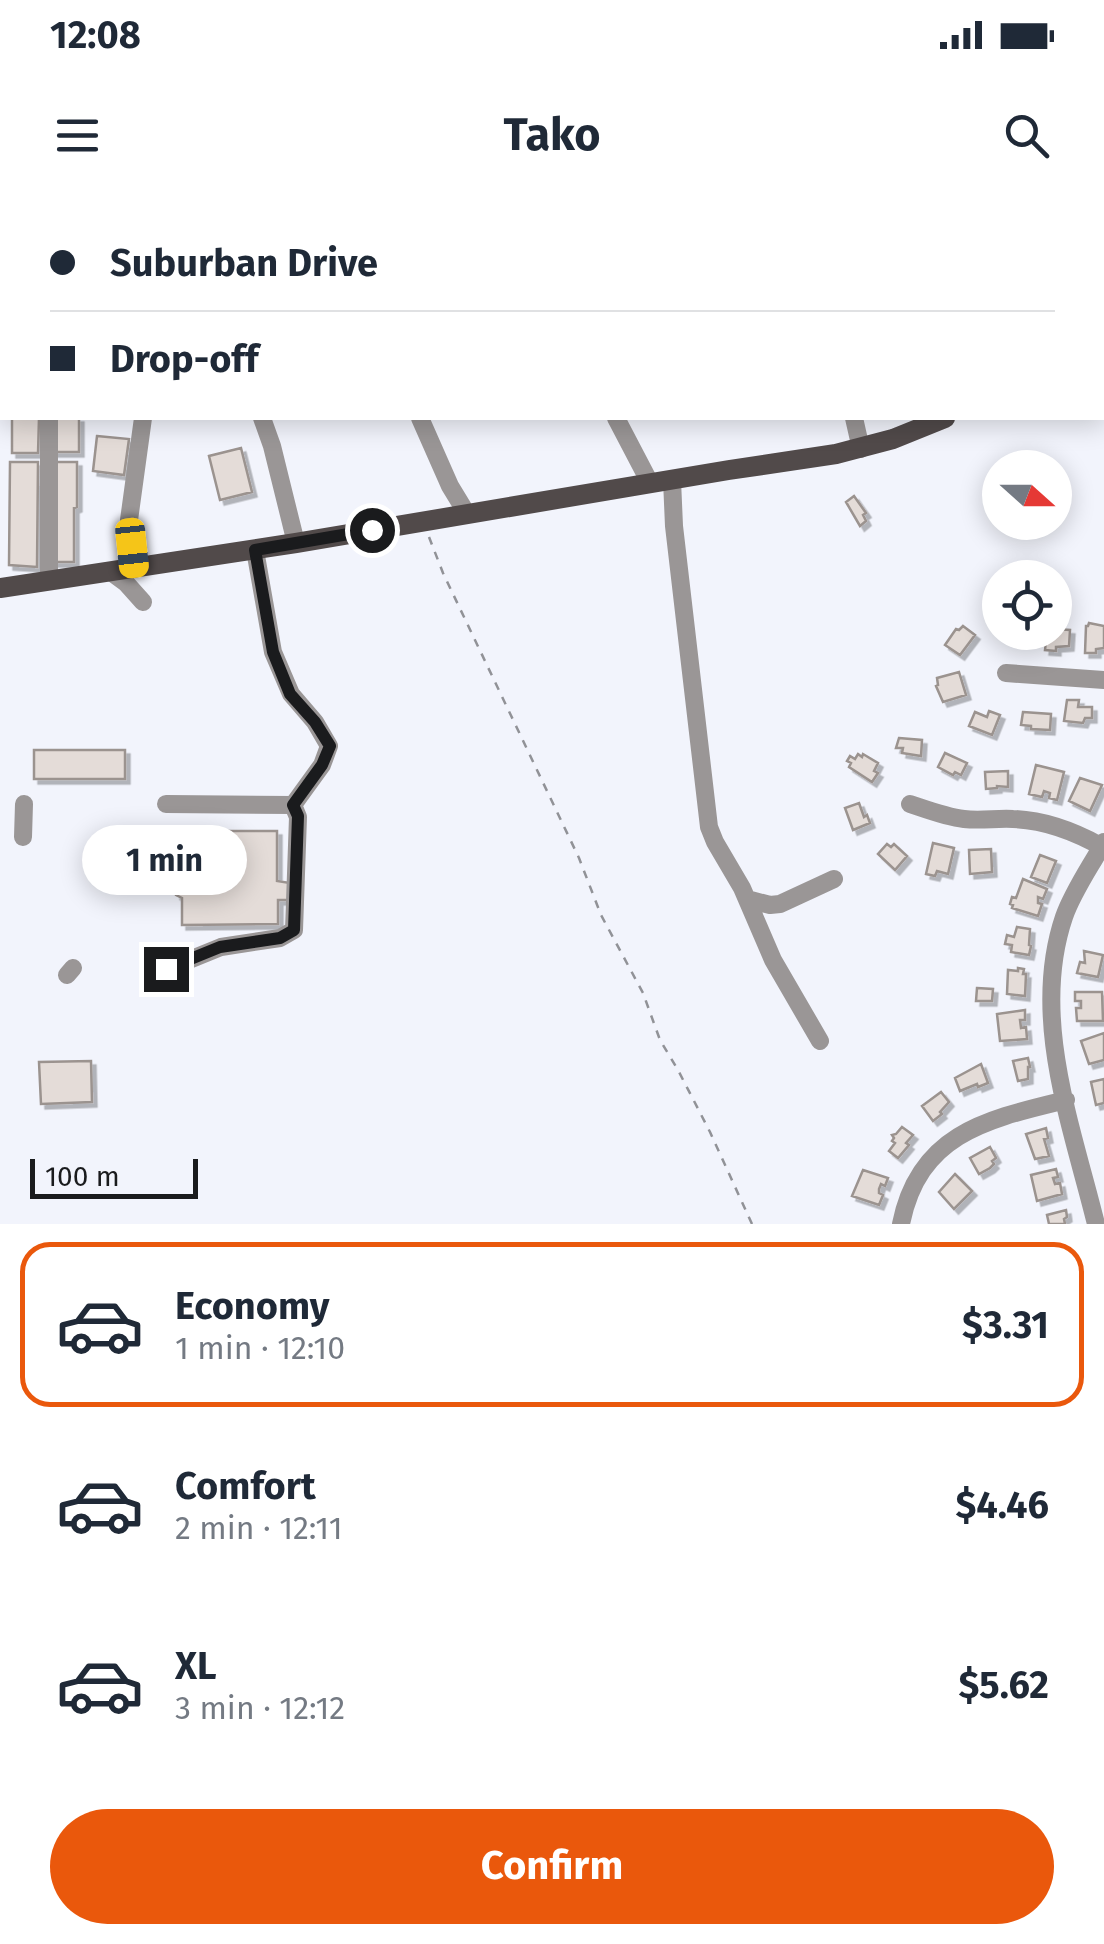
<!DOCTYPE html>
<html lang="en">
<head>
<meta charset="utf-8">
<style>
	:root { --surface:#fff; --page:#f6f6f7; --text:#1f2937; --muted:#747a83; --line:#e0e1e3; --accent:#ea580c }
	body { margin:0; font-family:"Fira Sans",sans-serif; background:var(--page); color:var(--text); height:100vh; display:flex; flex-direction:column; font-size:38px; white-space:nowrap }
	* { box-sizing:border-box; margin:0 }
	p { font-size:32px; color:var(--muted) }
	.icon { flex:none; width:55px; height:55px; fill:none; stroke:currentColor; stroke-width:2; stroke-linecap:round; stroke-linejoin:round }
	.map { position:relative; height:1024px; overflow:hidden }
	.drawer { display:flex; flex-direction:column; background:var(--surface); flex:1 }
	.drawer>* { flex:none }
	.banner { position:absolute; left:0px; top:0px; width:1105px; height:220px; box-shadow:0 5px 25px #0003; display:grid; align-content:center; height:220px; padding:0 50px; background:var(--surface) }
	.needle { width:65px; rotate:111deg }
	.fabs { position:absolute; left:982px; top:250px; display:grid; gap:20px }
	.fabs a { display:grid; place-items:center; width:90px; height:90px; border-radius:50%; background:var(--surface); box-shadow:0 5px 25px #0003; font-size:50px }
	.scale { position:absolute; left:30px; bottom:25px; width:168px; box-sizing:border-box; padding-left:10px; border:5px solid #1a1b1d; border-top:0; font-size:28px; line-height:35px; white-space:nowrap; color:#1a1b1d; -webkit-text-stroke:8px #f2f4fc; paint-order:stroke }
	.end { position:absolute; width:45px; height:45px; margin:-22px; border:12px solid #1a1b1d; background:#fff; box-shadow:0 0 0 5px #fff }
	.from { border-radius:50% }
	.bubble { position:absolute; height:70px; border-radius:35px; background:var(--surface); box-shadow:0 5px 25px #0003; font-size:32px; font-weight:700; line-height:70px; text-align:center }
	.car { position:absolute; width:30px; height:60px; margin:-30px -15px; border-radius:12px; box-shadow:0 0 8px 2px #0007; background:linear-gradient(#f5c518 24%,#345 0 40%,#f5c518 0 76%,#345 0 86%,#f5c518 0) }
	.banner b { display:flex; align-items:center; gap:35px; height:95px; font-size:38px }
	.banner b+b { border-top:2px solid var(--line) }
	.banner i { width:25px; height:25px; background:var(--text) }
	ul { padding:18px 0 0; list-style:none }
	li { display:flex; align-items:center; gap:30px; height:165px; margin:0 20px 15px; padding:0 30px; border:5px solid transparent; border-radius:30px }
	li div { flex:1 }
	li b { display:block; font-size:38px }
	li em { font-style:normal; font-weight:700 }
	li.selected { border-color:var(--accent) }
	li>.icon { width:90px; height:90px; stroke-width:1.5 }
	.button { display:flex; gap:20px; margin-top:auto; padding:20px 50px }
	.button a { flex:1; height:115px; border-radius:60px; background:var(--accent); color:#fff; font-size:40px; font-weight:700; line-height:115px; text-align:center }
	.status { display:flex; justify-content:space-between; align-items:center; height:70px; padding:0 50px; background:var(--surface); direction:ltr }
	.status svg { height:28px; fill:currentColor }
	header { display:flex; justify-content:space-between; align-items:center; height:130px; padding:0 50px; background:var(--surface); font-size:45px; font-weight:700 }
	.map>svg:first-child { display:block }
</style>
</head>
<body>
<div class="status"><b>12:08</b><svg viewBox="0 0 49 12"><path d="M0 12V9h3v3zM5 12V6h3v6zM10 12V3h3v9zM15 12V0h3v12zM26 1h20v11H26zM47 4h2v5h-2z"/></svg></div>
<header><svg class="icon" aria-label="menu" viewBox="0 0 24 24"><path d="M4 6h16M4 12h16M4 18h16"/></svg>Tako<svg class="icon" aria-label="search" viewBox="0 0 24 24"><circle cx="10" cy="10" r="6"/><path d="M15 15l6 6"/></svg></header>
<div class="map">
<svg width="1104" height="1024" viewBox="0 0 1104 1024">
	<defs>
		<filter id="shadow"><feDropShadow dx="4.5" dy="4.5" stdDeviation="0" flood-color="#0004"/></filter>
	</defs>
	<rect width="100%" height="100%" fill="#f2f4fc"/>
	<path fill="#e4dcd8" stroke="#9b938f" stroke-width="2.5" filter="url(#shadow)" d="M369,0H502L503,2H371Z
		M12,218H39L38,253H12Z
		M53,218H79V252H53Z
		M97,236L129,239L124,275L93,271Z
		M241,248L252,292L220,300L209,256Z
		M10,262H38L37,367L9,365Z
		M52,262H77V307L74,308V362H53Z
		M854,296L866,313L863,315L866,321L860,326L846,302Z
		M1089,423L1104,426V448L1096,449V453H1085L1086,426H1088Z
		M963,426L975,435L960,455L945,445L956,429L959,430Z
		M1055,429L1070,430L1069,446L1056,447V451L1045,450L1047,432H1055Z
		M959,472L966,495L943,502L936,486L938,485L937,478Z
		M1067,500H1079L1078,507H1092V518H1085L1083,523L1064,521Z
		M989,511L1000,515L992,535L969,526L975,512L987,517Z
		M1023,512L1051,514L1050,530L1031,529V526L1021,525Z
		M899,538L922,540L921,556L902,553L903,548H896Z
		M34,550H125V579H34Z
		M945,553L967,563L961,575L955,572L953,575L938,567Z
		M858,554L862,557L863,554L878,563L874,571L878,573L872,582L849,567L851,563L847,561L850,556L855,559Z
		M1036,565L1064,572L1057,600L1049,598L1050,593L1044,591L1042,597L1029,594Z
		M1008,571V587L997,586V588L986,589L985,572Z
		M1080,578L1102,585L1090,611L1069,601Z
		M859,603L864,617L867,615L870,623L853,630L845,608Z
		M183,631H277V681L290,683V700H278V724L182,725V698L176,695V661L183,658Z
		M933,643L954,648L948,674L937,671L935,676L926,674Z
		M887,644L891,647L894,644L907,656L895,670L878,654Z
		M991,649L992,672L970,674L969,650Z
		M1040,655L1056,661L1047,683L1031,677Z
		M1023,679L1047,689L1043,699L1038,697V703L1042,704L1038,716L1012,708L1013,705L1010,704L1012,697L1016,698Z
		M1017,727L1030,729L1029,745L1031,746L1029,755L1011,752L1012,745L1005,744L1007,735L1014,737Z
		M1084,751L1103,755L1098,777L1077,773L1080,762L1085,763Z
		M1018,768L1024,769L1023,774H1026L1025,796L1007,794L1008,770L1018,771Z
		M977,788L993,789L992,801H976Z
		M1075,792H1102L1103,821H1077L1076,808H1081V801H1075Z
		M1025,810V820H1020L1021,828L1026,827L1027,839L1000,841L997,814Z
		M1104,833V860L1089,864L1081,841Z
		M1028,858L1030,867H1028V879L1018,881L1013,861Z
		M91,861L92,902L41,904L39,862Z
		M981,864L988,883L978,887L977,884L960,891L955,878Z
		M1104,879V903L1096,905L1091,882Z
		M941,892L949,902L940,912L942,914L933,921L922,906Z
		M902,927L913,935L906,943L909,945L898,958L889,951L895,943L892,941L894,938L892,935L896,934Z
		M1046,928L1048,938L1044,939L1049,956L1035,959L1026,934Z
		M990,947L996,958L992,961L994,964L990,968L979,974L970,958Z
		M1056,969L1058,977L1053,978L1055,984L1060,983L1062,994L1037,1001L1031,975Z
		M863,970L888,978L885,986L881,984L879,989V993L883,995L879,1005L852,996Z
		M955,974L972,991L954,1009L939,992Z
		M1066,1010L1067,1017L1064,1019L1065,1024H1049L1047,1015Z"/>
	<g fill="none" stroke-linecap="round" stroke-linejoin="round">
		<path stroke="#919297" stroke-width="2.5" stroke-dasharray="8 8" stroke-linecap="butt" d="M429,337L443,373L579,658L601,715L643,793L660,840L678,870L710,932L752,1024"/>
		<path stroke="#9a9696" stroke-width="18" d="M131,0L132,2
			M785,0L786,2
			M0,73H2
			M49,218V381
			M262,218L272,246L296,343
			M420,218L450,286L467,314
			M616,218L650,283
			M854,218L861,249
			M672,280L674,326L709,627L715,642L742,688L773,760L820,841
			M255,350L273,452L291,494L315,522L329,546L322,565L293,605
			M134,369L129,320L143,218
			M111,372L126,383L143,402
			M1006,473L1104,480
			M166,604L293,605L298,617L294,730L280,738L221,747L167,769
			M910,604C928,610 946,617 964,619C981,621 997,618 1013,619C1045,620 1076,632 1104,648
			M23,637L24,604
			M129,639L168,640
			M747,699L770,705L780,704L834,679
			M67,775L73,768
			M901,1024C919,933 988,919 1066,900
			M1096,1024C1072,926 1030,817 1064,717C1073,691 1091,666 1104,642"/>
		<path stroke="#514a4a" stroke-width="20" d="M1102,147H1104
			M0,388L296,343L729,270L836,254L893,239L945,218"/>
	</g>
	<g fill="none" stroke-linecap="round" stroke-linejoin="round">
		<path stroke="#1a1b1d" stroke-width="12" d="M166,769L220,747L280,738L294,730L298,616L293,605L322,565L330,546L315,522L290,494L273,452L255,350L372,330"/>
	</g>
</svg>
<div class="fabs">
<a><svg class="needle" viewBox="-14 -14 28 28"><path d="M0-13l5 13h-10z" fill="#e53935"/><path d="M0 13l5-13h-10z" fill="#747a83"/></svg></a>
<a><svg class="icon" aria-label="locate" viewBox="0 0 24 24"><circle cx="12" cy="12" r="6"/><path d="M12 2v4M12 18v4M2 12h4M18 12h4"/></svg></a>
</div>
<div class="scale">100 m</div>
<i class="end from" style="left:372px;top:330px"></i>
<i class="end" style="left:166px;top:769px"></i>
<div class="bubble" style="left:82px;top:625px;width:165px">1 min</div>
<i class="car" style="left:132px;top:348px;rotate:174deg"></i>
<div class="banner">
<b><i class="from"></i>Suburban Drive</b>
<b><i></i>Drop-off</b>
</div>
</div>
<section class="drawer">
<ul>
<li class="selected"><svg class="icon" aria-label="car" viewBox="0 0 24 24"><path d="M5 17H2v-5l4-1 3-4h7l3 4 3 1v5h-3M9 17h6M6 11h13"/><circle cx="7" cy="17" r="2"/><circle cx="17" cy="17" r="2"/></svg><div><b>Economy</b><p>1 min · 12:10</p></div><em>$3.31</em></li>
<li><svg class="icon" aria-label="car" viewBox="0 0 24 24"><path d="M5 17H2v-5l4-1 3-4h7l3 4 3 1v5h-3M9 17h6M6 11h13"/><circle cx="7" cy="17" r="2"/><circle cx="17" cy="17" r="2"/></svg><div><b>Comfort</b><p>2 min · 12:11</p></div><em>$4.46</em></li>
<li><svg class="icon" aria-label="car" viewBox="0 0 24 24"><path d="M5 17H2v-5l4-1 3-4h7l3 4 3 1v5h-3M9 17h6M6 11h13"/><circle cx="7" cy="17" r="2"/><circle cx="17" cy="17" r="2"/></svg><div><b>XL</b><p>3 min · 12:12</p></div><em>$5.62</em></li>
</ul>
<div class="button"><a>Confirm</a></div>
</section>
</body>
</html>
